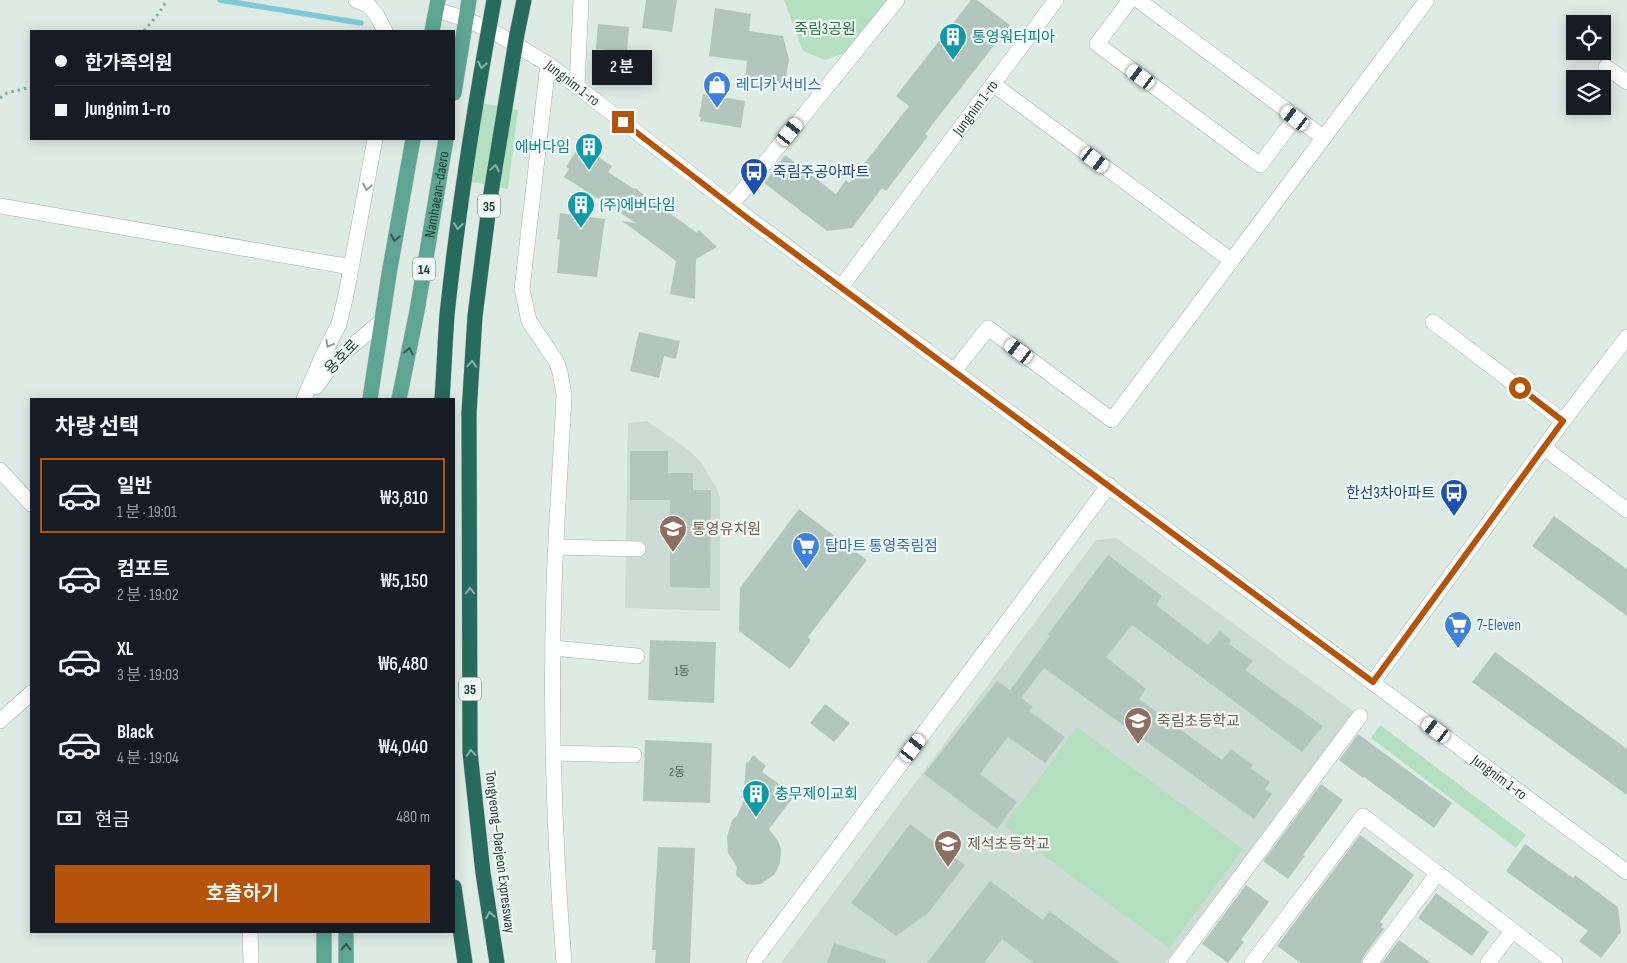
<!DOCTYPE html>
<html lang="ko">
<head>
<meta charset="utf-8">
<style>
	:root { --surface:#171b24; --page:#242831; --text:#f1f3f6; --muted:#9ea1a6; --line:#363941; --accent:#b45309 }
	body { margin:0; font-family:"Sofia Sans Condensed","Noto Sans KR",sans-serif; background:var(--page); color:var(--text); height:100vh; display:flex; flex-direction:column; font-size:19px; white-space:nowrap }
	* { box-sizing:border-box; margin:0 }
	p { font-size:16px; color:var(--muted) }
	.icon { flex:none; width:28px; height:28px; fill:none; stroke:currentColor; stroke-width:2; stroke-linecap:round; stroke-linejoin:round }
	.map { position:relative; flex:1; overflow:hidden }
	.panel { position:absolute; left:30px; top:398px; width:425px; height:535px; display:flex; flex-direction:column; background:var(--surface); border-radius:0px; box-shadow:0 2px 12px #0003 }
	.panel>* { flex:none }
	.hud { position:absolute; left:30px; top:30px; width:425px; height:110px; border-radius:0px; box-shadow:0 2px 12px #0003; display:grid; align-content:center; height:110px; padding:0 25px; background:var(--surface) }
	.fabs { position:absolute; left:1566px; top:15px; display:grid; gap:10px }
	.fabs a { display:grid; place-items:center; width:45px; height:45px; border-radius:0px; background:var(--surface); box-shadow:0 2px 12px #0003; font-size:25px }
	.end { position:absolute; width:22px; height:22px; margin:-11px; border:6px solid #b45309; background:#fff; box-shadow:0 0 0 2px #fff }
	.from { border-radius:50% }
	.bubble { position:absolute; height:35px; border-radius:0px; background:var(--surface); box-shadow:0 2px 12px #0003; font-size:16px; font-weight:600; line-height:35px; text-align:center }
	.car { position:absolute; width:15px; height:30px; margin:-15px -8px; border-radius:6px; box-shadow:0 0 4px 1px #0007; background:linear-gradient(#fff 24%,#345 0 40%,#fff 0 76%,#345 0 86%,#fff 0) }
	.hud b { display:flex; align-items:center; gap:18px; height:48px; font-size:19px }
	.hud b+b { border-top:1px solid var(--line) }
	.hud i { width:12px; height:12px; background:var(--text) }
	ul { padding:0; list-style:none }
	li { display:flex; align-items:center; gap:15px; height:75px; margin:0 10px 8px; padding:0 15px; border:2px solid transparent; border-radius:0px }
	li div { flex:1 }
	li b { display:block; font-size:19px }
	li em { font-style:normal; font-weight:600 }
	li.on { border-color:var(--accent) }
	li>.icon { width:45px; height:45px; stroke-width:1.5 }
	h2 { padding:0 25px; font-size:22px; line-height:60px }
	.pay { display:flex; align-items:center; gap:12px; height:55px; padding:0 25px; font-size:19px }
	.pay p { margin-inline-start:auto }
	.button { display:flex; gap:10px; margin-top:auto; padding:10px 25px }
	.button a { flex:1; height:58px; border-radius:0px; background:var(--accent); color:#fff; font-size:20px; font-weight:600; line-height:58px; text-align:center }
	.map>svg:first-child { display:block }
</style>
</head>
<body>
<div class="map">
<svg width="1627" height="963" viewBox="0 0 1627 963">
	<rect width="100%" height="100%" fill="#deebe5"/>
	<path fill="#ccdbd4" d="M647,421L690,451L701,462L716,487L720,497V611L625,608L628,423Z
		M1116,538L1356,713L1165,963H781L1096,540Z"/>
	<path fill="#b4dfc0" d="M784,0H888L855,43L844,53L825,60L803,51Z
		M472,101L518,110L508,189L462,180Z
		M1380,725L1526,835L1516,848L1371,738Z
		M1077,727L1243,849L1169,948L1004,826Z"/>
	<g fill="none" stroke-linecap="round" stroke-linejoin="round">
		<path stroke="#80c8d6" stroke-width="5.5" d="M220,0L361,23"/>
	</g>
	<path fill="#b3c6be" d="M646,0H677L672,32L642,28Z
		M971,0H977L1010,25L925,134L928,136L886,191L882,188L852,228L827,231L764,183L785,155L836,194L846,180L849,183L909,106L896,96Z
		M715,8L751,14L749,31L783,36L789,60L785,84L745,78L747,61L709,56Z
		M598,24L629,27L627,52L596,49Z
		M703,94L745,101L741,128L700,121L701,117H699Z
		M580,145L612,166L608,172L634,189L635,188L697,233L699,230L717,247L696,259L695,299L670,294L676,261L622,221L636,223L564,177L569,169L566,167Z
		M560,213L605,219L597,277L557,273L560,240L557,239Z
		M639,332L680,341L676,359L664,356L659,378L630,371Z
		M630,451H668V473H693V490H711L710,588L670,587V500H630Z
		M799,509L867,560L808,637L811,640L790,669L739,631L740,588Z
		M1554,516L1627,569V616L1532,546Z
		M1108,555L1162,596L1156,605L1208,645L1220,631L1231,640L1229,644L1253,661L1245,670L1323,726L1302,752L1132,625L1106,657L1146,689L1139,699L1222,760L1231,749L1253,765L1250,768L1270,782L1265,789L1272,794L1254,819L1044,668L1021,698L1033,707L1029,711L1065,737L1045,763L1008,737L980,774L1017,802L997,829L924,774L997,681L1010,690L1050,636L1048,634Z
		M650,640L716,642L714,703L648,700Z
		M1495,652L1627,749V795L1472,682Z
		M825,704L850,723L834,742L810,723Z
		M1358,734L1452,803L1434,828L1364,777L1363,778L1339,760Z
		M645,740L712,743L710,803L643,801Z
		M753,755L766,766L762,772L795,795L769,829L778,841L781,849L780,863L775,874L761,884L752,885L746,884L736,875L737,867L728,853L727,837L732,820L737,816L744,800L741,797L744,791L746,762L748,763Z
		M1321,784L1343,800L1303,855L1305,856L1288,879L1263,861Z
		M910,824L965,865L928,913L896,936L851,903Z
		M1360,835L1414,875L1380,922L1383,924L1381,927L1384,929L1363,957L1361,963H1301L1277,946Z
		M1525,844L1573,878L1575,875L1618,907L1621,932L1601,958L1579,941L1588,931L1506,871Z
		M658,847L695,848L690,963H655L656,950H652Z
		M990,881L1043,920L1049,911L1120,963H1034L1002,939L984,963H927Z
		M1246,885L1269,902L1241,940L1244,942L1228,963L1202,944Z
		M1436,893L1489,932L1472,956L1418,918Z
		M1399,940L1431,963H1382Z
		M834,943L886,960L885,963H827Z"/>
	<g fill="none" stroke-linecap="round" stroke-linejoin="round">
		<defs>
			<g id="minor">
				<path d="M356,0L368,5L376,14L385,31"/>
				<path d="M1130,0L1097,44L1260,165L1295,118"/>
				<path d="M1138,0L1324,138"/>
				<path id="s1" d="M436,10L466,19L499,35L548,64L731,205L1627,872"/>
				<path d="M548,64L522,289L529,321L556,361L560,372L564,395C561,460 556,524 554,588C550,713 554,838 564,963"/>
				<path d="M1606,67L1627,82"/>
				<path d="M993,84L1232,261"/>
				<path d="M577,86L581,0"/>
				<path d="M731,205L897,0"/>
				<path d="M0,206L351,267"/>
				<path id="s2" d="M841,287L1056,0"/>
				<path d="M1433,322L1563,421"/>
				<path d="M954,371L988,328L1112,420L1427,0"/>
				<path d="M316,387L336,359L382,321"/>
				<path d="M304,399L324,353L339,324L346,295L375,139"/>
				<path d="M1544,448L1627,510"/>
				<path d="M0,470L31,504"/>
				<path d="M556,547L638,549"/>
				<path d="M553,648L637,656"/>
				<path d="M1373,682L1563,421L1627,337"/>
				<path d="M0,721L31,693"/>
				<path d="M553,753L634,755"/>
				<path d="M250,931L251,963"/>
				<path d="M754,963L756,958L1109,485"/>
				<path d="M1176,963L1360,716"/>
				<path d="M1252,963L1363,816L1555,963"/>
				<path d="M1370,963L1438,873"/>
				<path d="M1488,963L1512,931"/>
			</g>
			<g id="major">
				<path d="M432,31L438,0"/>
				<path d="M454,93L469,0"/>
				<path d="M370,399L389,274L413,139"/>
				<path id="s3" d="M399,399L417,311L446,139"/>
				<path d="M324,931V963"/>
				<path d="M346,931V963"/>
			</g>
			<path id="highway" d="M469,413L470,752L483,873L497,963
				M454,887L465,963"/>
		</defs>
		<use href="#minor" stroke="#a1b3ac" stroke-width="16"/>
		<use href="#major" stroke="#c0c8c6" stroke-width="16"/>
		<use href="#highway" stroke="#c0c8c6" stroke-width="16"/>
		<path stroke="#7bb2a1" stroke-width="3" stroke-dasharray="2.5 4" stroke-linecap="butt" d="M144,31L159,13L167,0
			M0,98L7,93L31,87"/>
		<use href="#minor" stroke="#fff" stroke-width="15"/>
		<use href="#major" stroke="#5ea593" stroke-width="15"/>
		<use href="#highway" stroke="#276b5e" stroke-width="15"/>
		<defs>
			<path id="highway-bridge" d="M442,399C444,371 445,343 447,315C458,210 475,104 494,0
				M469,413L475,316L490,199L517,34L524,0"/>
		</defs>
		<use href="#highway-bridge" stroke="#c0c8c6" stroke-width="16" stroke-linecap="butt"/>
		<use href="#highway-bridge" stroke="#276b5e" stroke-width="15"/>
	</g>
	<defs><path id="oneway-chevron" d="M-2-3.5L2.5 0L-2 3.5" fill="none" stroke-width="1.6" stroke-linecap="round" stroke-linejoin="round" transform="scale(1.25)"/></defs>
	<g stroke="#8bb2a8">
		<use href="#oneway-chevron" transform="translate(482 65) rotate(101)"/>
		<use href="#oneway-chevron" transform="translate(495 168) rotate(-80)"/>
		<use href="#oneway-chevron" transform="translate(458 226) rotate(97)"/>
		<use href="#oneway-chevron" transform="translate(472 364) rotate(-86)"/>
		<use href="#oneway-chevron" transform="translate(470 591) rotate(-90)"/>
		<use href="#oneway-chevron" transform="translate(471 753) rotate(-94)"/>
		<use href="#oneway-chevron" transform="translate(490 915) rotate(-99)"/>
	</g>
	<g stroke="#8e9e9a">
		<use href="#oneway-chevron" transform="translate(367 187) rotate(101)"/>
		<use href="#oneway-chevron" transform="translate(329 344) rotate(118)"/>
	</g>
	<g stroke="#315c50">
		<use href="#oneway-chevron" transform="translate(395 238) rotate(100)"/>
		<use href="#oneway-chevron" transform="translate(409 351) rotate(-78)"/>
		<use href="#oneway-chevron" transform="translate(346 947) rotate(-90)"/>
	</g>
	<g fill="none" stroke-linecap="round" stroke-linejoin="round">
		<path stroke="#b45309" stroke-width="6" d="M623,122L746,217L1373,682L1563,421L1520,388"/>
	</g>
	<defs>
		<symbol id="building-pin" viewBox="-11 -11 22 30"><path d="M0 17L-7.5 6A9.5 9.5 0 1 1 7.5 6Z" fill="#0f9aa8" stroke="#eff8f3"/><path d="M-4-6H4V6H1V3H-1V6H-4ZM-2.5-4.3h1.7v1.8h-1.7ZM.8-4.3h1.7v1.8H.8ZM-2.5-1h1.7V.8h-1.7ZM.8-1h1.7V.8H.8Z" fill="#fff"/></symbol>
		<symbol id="shop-pin" viewBox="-11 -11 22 30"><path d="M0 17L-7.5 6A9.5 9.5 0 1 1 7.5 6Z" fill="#3f7fe0" stroke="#eff8f3"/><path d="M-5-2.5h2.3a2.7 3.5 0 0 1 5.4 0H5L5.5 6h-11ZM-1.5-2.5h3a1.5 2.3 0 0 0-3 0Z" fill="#fff"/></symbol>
		<symbol id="bus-pin" viewBox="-11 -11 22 30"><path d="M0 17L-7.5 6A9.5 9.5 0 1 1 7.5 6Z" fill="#1a4fb4" stroke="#eff8f3"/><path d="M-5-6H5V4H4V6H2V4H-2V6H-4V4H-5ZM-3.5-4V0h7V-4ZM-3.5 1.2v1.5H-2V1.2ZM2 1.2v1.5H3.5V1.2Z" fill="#fff"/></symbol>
		<symbol id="school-pin" viewBox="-11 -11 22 30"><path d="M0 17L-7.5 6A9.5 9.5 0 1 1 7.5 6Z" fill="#8d6e63" stroke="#eff8f3"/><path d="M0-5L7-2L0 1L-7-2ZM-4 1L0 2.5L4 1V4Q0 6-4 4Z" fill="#fff"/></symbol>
		<symbol id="supermarket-pin" viewBox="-11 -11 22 30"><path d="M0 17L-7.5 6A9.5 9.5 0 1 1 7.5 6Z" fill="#3f7fe0" stroke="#eff8f3"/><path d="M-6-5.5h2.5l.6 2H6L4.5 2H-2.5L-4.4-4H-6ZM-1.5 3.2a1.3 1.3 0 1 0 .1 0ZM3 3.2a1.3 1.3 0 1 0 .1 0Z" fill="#fff"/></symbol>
	</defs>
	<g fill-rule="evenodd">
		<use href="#building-pin" x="937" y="21" width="32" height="43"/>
		<use href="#shop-pin" x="701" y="69" width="32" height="43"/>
		<use href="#building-pin" x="573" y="131" width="32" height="43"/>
		<use href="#bus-pin" x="738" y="156" width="32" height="43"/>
		<use href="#building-pin" x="565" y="189" width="32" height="43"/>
		<use href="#bus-pin" x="1438" y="477" width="32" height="43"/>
		<use href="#school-pin" x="657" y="513" width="32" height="43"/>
		<use href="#supermarket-pin" x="790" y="530" width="32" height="43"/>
		<use href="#supermarket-pin" x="1442" y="609" width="32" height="43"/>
		<use href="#school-pin" x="1122" y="705" width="32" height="43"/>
		<use href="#building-pin" x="740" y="778" width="32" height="43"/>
		<use href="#school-pin" x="932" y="828" width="32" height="43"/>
	</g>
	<g text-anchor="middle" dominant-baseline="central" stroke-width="4.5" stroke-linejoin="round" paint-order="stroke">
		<g font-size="12" fill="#435e56">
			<text x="682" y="671">1동</text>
			<text x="677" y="772">2동</text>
		</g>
		<g fill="#eff8f3" stroke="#5d746d" stroke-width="1">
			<rect x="478" y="194.5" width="22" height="23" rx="4"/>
			<rect x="413" y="257.5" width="22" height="23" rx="4"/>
			<rect x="459" y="677.5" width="22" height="23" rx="4"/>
		</g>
		<g font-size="14" font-weight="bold" fill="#1e3c34">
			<text x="489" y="206">35</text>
			<text x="424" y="269">14</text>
			<text x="470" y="689">35</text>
		</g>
		<g font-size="15" fill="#247745" stroke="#eff8f3">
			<text x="825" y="29">죽림3공원</text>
		</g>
		<g font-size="15" fill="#0d838f" stroke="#eff8f3" text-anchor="start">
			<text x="972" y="37">통영워터피아</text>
			<text x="570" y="147" text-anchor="end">에버다임</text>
			<text x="600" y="205">(주)에버다임</text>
			<text x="775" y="794">충무제이교회</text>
		</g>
		<g font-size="15" fill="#1e3c34" stroke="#eff8f3">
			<text stroke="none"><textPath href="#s1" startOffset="156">Jungnim 1-ro</textPath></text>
			<text stroke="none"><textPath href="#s2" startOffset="224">Jungnim 1-ro</textPath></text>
			<text stroke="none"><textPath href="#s3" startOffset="208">Namhaean-daero</textPath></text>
			<text transform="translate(342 357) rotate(-46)">용호로</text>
			<text stroke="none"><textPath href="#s1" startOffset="1314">Jungnim 1-ro</textPath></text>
			<text transform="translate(500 852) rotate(83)">Tongyeong–Daejeon Expressway</text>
		</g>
		<g font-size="15" fill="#366cbe" stroke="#eff8f3" text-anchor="start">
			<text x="736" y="85">레디카 서비스</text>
			<text x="825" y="546">탑마트 통영죽림점</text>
			<text x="1477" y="625">7-Eleven</text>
		</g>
		<g font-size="15" fill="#164399" stroke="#eff8f3" text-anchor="start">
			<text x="773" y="172">죽림주공아파트</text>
			<text x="1435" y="493" text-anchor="end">한선3차아파트</text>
		</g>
		<g font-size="15" fill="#785e54" stroke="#eff8f3" text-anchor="start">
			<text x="692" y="529">통영유치원</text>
			<text x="1157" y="721">죽림초등학교</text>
			<text x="967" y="844">제석초등학교</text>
		</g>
	</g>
</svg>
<div class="fabs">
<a><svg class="icon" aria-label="locate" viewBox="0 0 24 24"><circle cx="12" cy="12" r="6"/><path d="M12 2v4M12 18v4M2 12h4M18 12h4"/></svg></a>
<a><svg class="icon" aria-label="layers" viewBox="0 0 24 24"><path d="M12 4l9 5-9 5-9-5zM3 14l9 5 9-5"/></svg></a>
</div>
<i class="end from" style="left:1520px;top:388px"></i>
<i class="end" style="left:623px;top:122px"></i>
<div class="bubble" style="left:592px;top:50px;width:60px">2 분</div>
<i class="car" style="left:1141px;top:77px;rotate:306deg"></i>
<i class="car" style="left:1295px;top:118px;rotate:307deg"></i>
<i class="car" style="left:790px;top:132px;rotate:39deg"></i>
<i class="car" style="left:1095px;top:160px;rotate:127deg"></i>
<i class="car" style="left:1019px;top:351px;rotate:307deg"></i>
<i class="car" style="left:1436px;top:730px;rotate:307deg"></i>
<i class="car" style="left:913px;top:748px;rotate:37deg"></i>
<div class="hud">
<b><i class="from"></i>한가족의원</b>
<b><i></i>Jungnim 1-ro</b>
</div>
<section class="panel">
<h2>차량 선택</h2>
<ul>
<li class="on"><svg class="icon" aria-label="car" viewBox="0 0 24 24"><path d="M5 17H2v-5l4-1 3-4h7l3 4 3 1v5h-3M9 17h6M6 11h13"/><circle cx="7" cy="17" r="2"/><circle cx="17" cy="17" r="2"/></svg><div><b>일반</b><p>1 분 · 19:01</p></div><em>₩3,810</em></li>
<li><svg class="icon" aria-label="car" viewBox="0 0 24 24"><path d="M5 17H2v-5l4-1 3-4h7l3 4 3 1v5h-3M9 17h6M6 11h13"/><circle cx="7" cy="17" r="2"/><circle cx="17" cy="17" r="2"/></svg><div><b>컴포트</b><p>2 분 · 19:02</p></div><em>₩5,150</em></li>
<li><svg class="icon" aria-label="car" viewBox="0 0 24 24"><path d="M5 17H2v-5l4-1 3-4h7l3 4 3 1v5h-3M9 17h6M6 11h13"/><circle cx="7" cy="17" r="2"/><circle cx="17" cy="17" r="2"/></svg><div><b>XL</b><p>3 분 · 19:03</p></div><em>₩6,480</em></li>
<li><svg class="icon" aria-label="car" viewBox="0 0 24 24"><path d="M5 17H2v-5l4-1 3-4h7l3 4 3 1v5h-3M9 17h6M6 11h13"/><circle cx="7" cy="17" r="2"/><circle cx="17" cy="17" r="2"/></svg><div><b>Black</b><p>4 분 · 19:04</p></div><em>₩4,040</em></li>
</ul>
<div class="pay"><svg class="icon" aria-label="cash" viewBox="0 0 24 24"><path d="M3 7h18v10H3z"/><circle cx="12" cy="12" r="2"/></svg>현금<p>480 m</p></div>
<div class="button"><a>호출하기</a></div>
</section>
</div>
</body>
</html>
